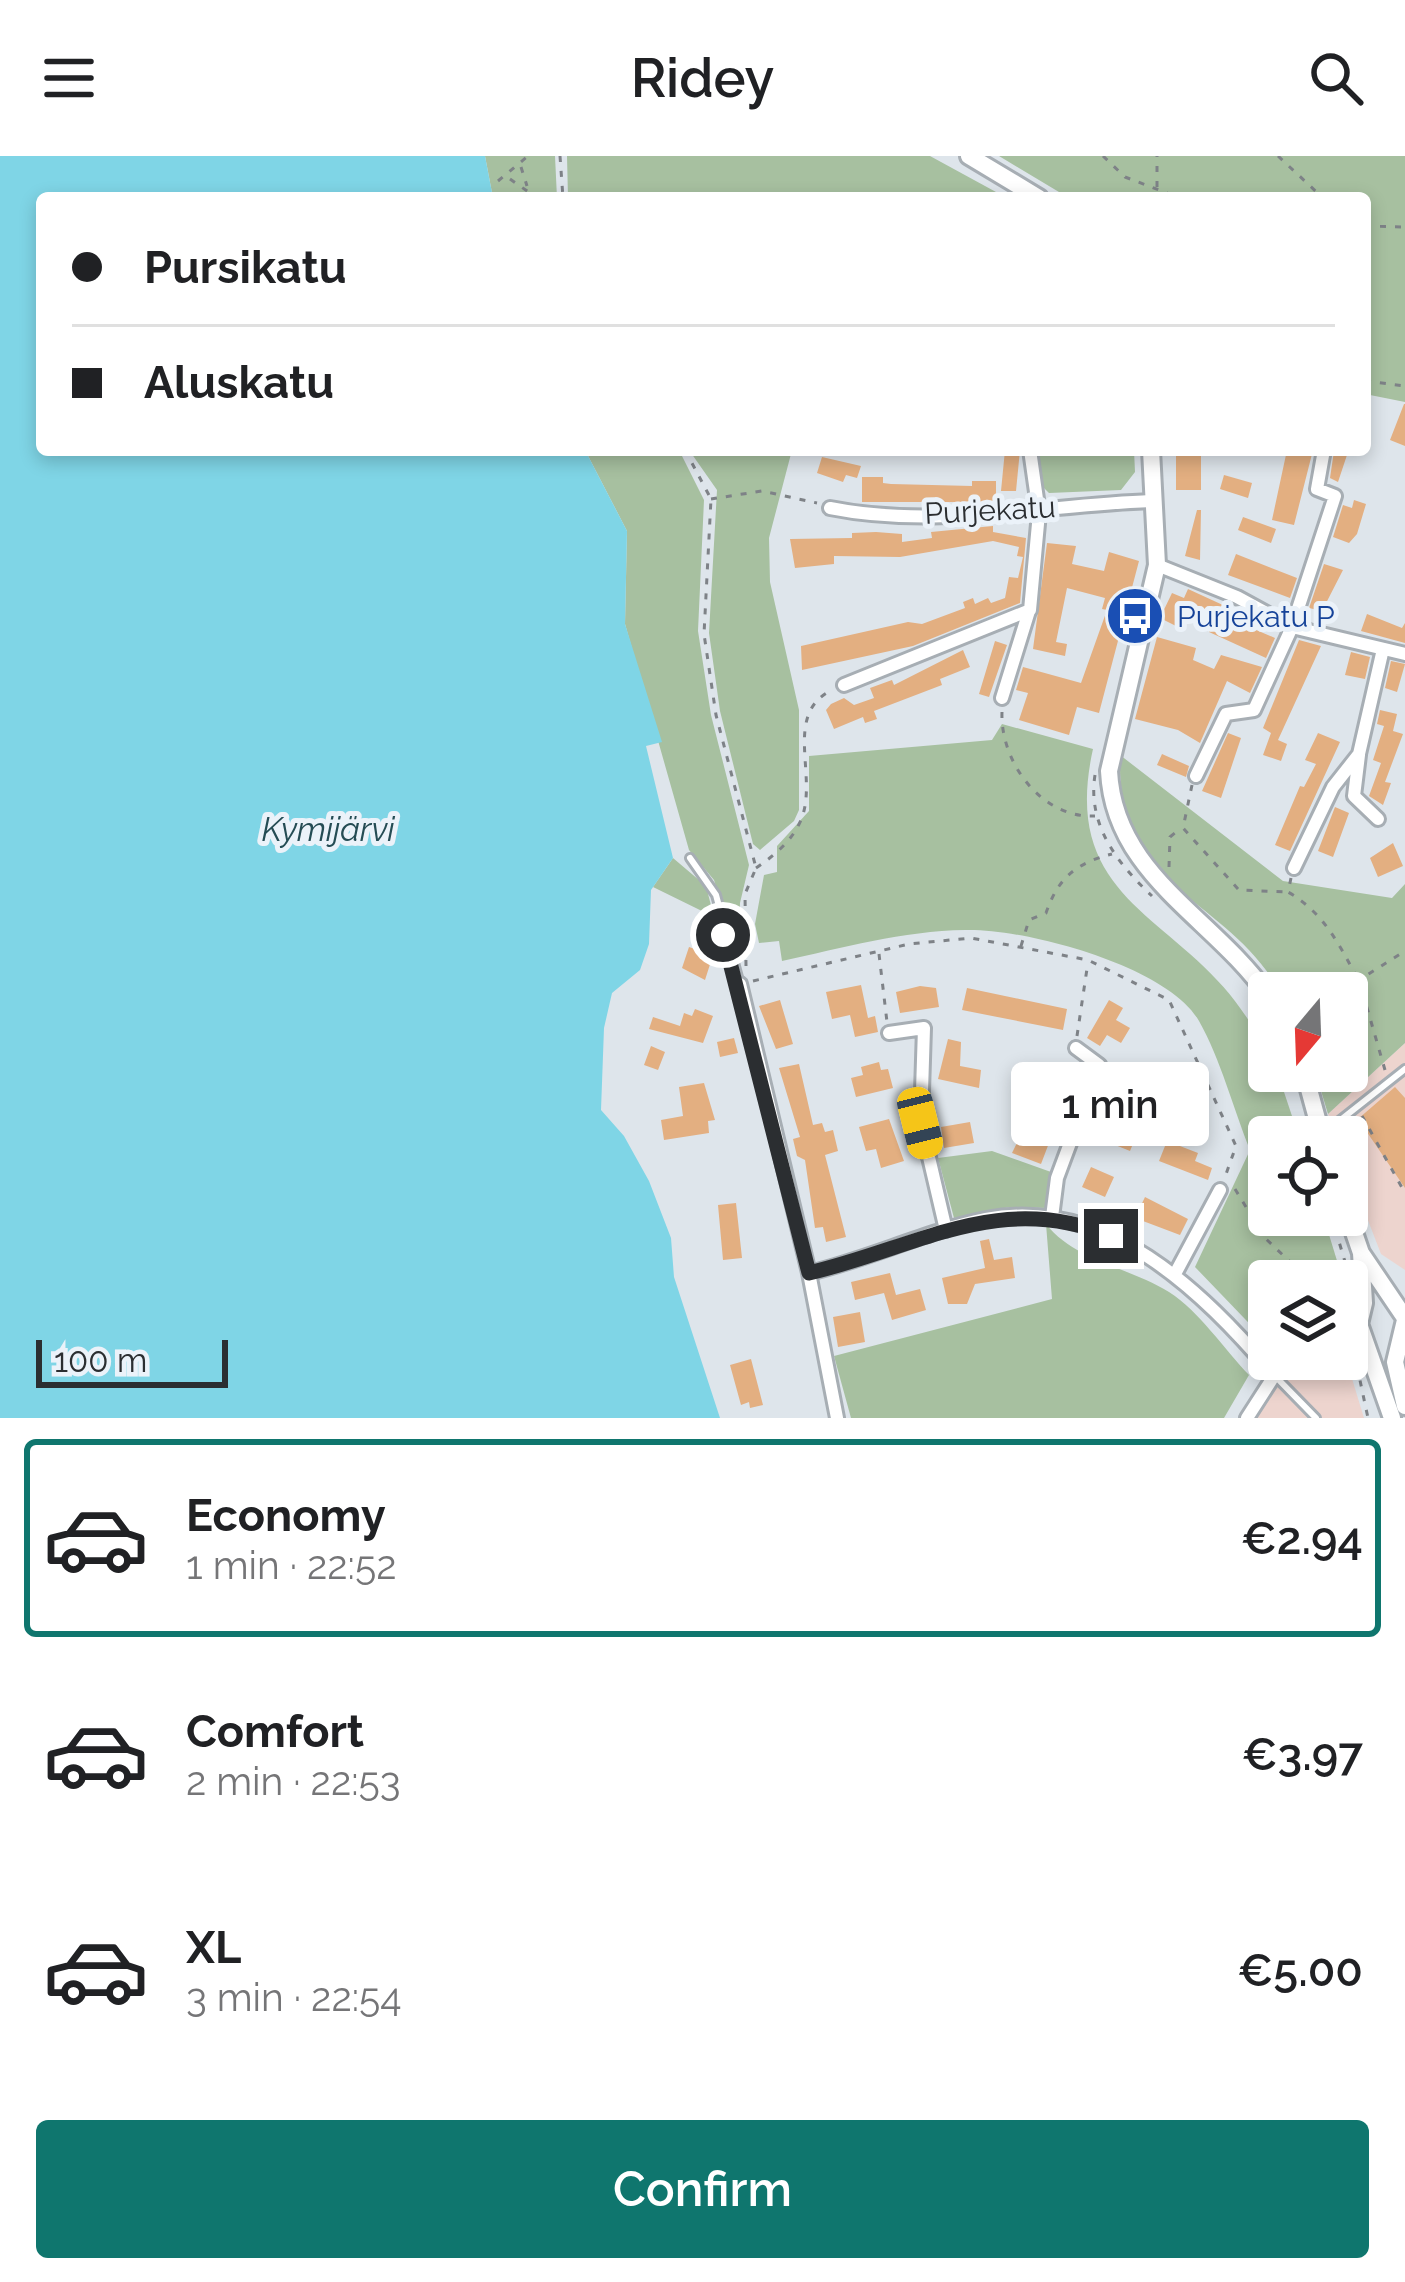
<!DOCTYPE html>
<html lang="en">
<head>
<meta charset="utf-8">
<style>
	:root { --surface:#fff; --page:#f6f6f6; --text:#202124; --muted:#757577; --line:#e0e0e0; --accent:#0f766e }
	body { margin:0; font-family:Raleway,sans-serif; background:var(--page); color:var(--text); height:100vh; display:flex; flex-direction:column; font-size:45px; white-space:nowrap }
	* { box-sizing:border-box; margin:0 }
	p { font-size:39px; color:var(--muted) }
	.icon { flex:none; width:66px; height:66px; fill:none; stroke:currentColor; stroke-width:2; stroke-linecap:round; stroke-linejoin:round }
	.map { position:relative; height:1262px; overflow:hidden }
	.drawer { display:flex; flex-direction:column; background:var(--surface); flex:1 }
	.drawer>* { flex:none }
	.hud { position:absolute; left:36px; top:36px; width:1335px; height:264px; border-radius:12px; box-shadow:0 6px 18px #0003; display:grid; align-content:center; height:264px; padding:0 36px; background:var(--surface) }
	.needle { width:78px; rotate:199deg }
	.buttons { position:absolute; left:1248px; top:816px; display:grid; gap:24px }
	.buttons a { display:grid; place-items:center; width:120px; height:120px; border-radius:12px; background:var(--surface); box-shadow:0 6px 18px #0003; font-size:60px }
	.scale { position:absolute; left:36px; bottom:30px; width:192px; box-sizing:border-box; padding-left:12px; border:6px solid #2b2e31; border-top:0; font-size:33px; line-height:42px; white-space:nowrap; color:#2b2e31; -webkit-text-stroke:9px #ebf2f9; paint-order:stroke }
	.end { position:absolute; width:54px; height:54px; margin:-27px; border:15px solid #2b2e31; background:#fff; box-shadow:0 0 0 6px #fff }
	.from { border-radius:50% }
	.bubble { position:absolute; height:84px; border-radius:12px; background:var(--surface); box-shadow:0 6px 18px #0003; font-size:39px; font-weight:600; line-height:84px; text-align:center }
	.car { position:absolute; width:36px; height:72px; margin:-36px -18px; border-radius:15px; box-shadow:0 0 9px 3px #0007; background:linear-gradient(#f5c518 24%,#345 0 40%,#f5c518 0 76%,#345 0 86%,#f5c518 0) }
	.hud b { display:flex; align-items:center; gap:42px; height:114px; font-size:45px }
	.hud b+b { border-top:3px solid var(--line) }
	.hud i { width:30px; height:30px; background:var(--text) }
	ul { padding:21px 0 0; list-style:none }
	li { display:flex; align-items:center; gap:36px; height:198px; margin:0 24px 18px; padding:0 12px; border:6px solid transparent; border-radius:12px }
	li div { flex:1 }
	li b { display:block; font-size:45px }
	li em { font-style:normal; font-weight:600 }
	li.on { border-color:var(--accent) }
	li>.icon { width:108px; height:108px; stroke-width:1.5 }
	.primary-button { display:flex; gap:24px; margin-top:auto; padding:24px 36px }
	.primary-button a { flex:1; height:138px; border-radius:12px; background:var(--accent); color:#fff; font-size:48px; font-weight:600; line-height:138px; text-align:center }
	header { display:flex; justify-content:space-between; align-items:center; height:156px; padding:0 36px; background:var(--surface); font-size:54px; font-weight:600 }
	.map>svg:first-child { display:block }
</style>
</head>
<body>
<header><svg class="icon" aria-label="menu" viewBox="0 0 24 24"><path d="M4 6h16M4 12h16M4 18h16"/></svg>Ridey<svg class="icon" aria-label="search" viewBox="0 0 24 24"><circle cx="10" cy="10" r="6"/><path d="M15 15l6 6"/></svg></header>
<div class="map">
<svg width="1405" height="1262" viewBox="0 0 1405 1262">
	<rect width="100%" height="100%" fill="#dee5eb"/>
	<path fill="#edd4ce" d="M1405,887V1114L1381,1098L1347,1010V981H1337L1328,958Z
		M1297,1203H1346L1364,1262H1256Z"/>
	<path fill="#a7c0a0" d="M485,0H555L557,42H493Z
		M567,0H930L1007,42H568Z
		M999,0H1405V246L1365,238V42H1069Z
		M585,294H679L704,344L698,475L711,559L749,709L740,747L738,802L714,724L689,694L625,468L627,375Z
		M689,294H792L769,382L770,426L799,554V654L794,665L760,694L753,688L720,555L709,477L717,334Z
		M1036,294H1134L1135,316L1121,334L1049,337L1039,327Z
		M1002,568L1093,593C1058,750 1183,758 1249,865C1260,883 1269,894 1269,915H1277L1299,981H1269V1059H1323L1342,1121L1340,1125H1269V1188L1195,1111L1250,994C1233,952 1221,904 1199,865C1168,810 1024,772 965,774C903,775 842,792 782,805L779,785L759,787L755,768L764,719L777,716V690L809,655V600L992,584Z
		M1120,599L1283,725L1392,742L1405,728V887L1328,958L1315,915H1347V837H1281C1227,739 1115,736 1120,599Z
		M673,702L706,730L721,788L715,795L706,757L653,731Z
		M992,995L1051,1016L1047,1052L1010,1051L954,1062L938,1002Z
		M1046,1068C1075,1105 1129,1111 1169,1136C1199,1155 1224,1193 1249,1219L1224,1262H851L834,1200L1052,1143Z"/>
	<path fill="#7fd5e6" d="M0,0H485L493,42H42V294H585L627,375L625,468L662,586L646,590L673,702L651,734L649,788L640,814L612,837L604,872L601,954L624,980L649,1025L671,1082L674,1121L720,1262H0Z"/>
	<path fill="#e3af81" d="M1404,248H1405V290L1390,284Z
		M1005,294H1020L1016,335H1001Z
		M1176,294H1201V334H1176Z
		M1287,294H1313L1294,369L1272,364Z
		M1334,295L1347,299L1338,326L1330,322Z
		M822,301L861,310L857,322L846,319L843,326L817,317Z
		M1224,319L1252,327L1248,342L1220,333Z
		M862,321H883V327L891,328L972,330V325H996V346H862Z
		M1354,344L1366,348L1357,378L1349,387L1333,381L1343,349L1352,352Z
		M1197,354H1201L1200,404L1185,400Z
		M1243,361L1276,373L1271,387L1238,374Z
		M993,370V376L1026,382L1020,447L913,490L802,514L801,490L908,466L922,468L965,452L963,446L973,442L975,448L988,442L991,447L1005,442L1009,421L1018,422L1023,401L1017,400L1019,391L993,385L900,401L834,400V408L795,412L790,383L852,382V377L876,376L902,378V386L932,382L931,376Z
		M1047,387L1076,390L1072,408L1104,415L1109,396L1139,405L1099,557L1077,551L1069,579L1019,564L1028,537L1016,534L1020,521L1023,511L1081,527L1107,454L1102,453L1105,442L1067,432L1056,486L1067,488L1065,500L1033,493Z
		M1236,398L1297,422L1290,442L1228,419Z
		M1324,408L1343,414L1322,455L1309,452Z
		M1188,433L1225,450L1221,459L1275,482L1266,502L1209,476L1213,468L1187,456L1180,472L1160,462L1172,437L1184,442Z
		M1367,458L1402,472L1405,467V487L1361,475Z
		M1157,481L1196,492L1193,504L1214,513L1221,499L1262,511L1250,537L1227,525L1200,587L1178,574L1135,563Z
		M1299,484L1321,490L1278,584L1287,588L1281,605L1263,599L1271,577L1263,572Z
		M995,485L1007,489L989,541L979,538Z
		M963,494L970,511L940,523L942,529L874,555L877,563L865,567L863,561L834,573L826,554L831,548L844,542L854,549L874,542L870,532L892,524L894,529Z
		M1351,496L1370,501L1365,523L1345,519Z
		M1391,505L1405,508L1397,536L1385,532Z
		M1380,554L1397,558L1393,575L1403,578L1385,626L1391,627L1383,649L1369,640L1381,607L1373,604L1384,570L1377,568Z
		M1228,577L1241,582L1221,642L1202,635Z
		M1318,577L1340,586L1290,695L1275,689L1300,630L1304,631L1316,608L1305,604Z
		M1162,598L1189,610L1186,621L1157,609Z
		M1335,651L1349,657L1333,701L1318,695Z
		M1393,687L1403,710L1378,721L1370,702Z
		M689,791L713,799L705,824L682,812Z
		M861,829L868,862L875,860L878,876L855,881L850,859L832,863L826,836Z
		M920,830L936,832L939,851L900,857L896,836Z
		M967,832L1067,853L1063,874L962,854Z
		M780,844L793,888L776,893L759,850Z
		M1109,844L1123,852L1116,864L1130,872L1121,887L1107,879L1100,890L1087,882Z
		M695,853L713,860L703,887L649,873L653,861L680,870L684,857L692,860Z
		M734,882L738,897L720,901L717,886Z
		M948,883L961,886L960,910L981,914L979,932L938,923Z
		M651,890L665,896L658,914L644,909Z
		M879,906L881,914L888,913L893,932L856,941L851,922L863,919L861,911Z
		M799,908L813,969L822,967L825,976L833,974L838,995L825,999L846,1081L826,1086L823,1071L815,1072L805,1004L797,1000L793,983L800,981L779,912Z
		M1139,912L1171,926L1162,946L1121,931L1128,917L1135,920Z
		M1023,913L1055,924L1052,933L1067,938L1061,953L1053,950L1040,984L1049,987L1041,1008L1012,997L1038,944L1015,936Z
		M704,927L715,964L708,965L709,977L664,984L661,964L683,960L679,931Z
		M1395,931L1405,942V1032L1358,963Z
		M1102,958L1139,973L1130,995L1093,980Z
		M889,963L904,1005L881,1012L876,993L866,995L859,971Z
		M970,966L974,987L944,992L941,971Z
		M1167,985L1198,997L1195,1005L1212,1012L1208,1024L1159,1005Z
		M1091,1011L1114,1021L1105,1041L1082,1031Z
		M1145,1041L1188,1063L1180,1079L1135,1062Z
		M736,1047L742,1102L723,1104L718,1049Z
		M989,1083L994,1104L1012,1101L1015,1122L975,1128L967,1148H948L942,1122L985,1112L980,1085Z
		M890,1117L896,1139L920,1133L926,1154L892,1164L884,1137L855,1144L851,1126Z
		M860,1156L865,1186L838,1191L833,1161Z
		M751,1203L763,1249L750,1252L749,1246L741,1249L730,1209Z"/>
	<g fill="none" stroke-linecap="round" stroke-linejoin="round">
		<defs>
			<path id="lane" d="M690,702L716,739L739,825
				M1324,977L1405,913
				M1275,1220L1316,1262"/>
			<path id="street" d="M830,352C934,373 1046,349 1151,345
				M1157,409L1237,441L1292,471L1405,498
				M844,529L1030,454L1039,357L1030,294
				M1002,542L1029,455
				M1359,599L1354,640L1378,663
				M1196,620L1226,558L1254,554L1292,471L1335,340L1317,333L1324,294
				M1294,712L1333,631L1359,598L1383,493
				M740,828L809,1117L837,1262
				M889,877L924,872L921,967L946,1074
				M1052,1061L1057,1022L1099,909L1076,892
				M809,1117C869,1103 926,1075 986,1063C1106,1040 1202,1135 1273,1218
				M1175,1118L1220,1034
				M1247,1262L1285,1203"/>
			<path id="secondary" d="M969,0L1039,42
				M1151,294L1157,409L1109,615C1114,720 1215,762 1269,841
				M1304,915L1322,981
				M1347,1056L1361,1097L1364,1147L1359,1168L1392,1262
				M1361,1097L1405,1162
				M1405,1164L1395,1206L1405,1250"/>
		</defs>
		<use href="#lane" stroke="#a7aeb4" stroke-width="12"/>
		<use href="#street" stroke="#a7aeb4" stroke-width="18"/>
		<use href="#secondary" stroke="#a7aeb4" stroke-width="22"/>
		<path stroke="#7e8287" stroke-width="3" stroke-dasharray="6 9" stroke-linecap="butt" d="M560,0L563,42
			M1103,0L1125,21L1180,42
			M1278,0L1323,42
			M521,11L527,30
			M510,23L537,42
			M498,25L528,0
			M1148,42L1157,34V0
			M1365,70L1405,71
			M1365,225L1405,230
			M685,294L711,343L704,478L716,559L756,712L745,738L746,810
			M711,343L762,335L817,347
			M1002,556C1000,606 1042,663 1095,660
			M1095,619C1087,669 1118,708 1152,740
			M1192,629L1183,672L1239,734L1288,736
			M1169,711L1170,681L1181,672
			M756,712C775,699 792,685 801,664C819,621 782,558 832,534
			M1291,722L1288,736C1324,757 1338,787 1358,823
			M1021,790L1029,764L1046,757C1058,722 1076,707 1112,698
			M879,798L887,866
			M753,825L909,788L971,782L1088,804L1169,844L1236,990L1225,1021
			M1253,847L1269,871
			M1077,880L1088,806
			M1385,914L1359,824L1405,795
			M1362,960L1405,1037
			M1235,1033L1265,1082L1308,1123L1325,1124L1347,1114
			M1331,1059L1346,1109
			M1347,1198L1358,1215L1368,1262"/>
		<use href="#lane" stroke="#fff" stroke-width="6"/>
		<use href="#street" stroke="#fff" stroke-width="12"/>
		<use href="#secondary" stroke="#fff" stroke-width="16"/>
	</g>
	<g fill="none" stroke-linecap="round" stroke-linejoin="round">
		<path stroke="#2b2e31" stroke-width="15" d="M723,779L809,1117C917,1092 999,1034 1111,1080"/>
	</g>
	<defs>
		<symbol id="bus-disc" viewBox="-11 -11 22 22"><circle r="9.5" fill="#1a4fb4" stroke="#ebf2f9"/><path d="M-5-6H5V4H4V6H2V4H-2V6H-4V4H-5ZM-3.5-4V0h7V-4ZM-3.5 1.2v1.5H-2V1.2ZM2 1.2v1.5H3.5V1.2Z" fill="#fff"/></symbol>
	</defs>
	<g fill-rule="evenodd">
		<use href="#bus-disc" x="1102" y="427" width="66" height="66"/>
	</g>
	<g text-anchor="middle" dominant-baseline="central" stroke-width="10" stroke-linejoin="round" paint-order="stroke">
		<g font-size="30" fill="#2b2e31" stroke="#ebf2f9">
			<text transform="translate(990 354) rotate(-3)">Purjekatu</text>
		</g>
		<g font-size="30" fill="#164399" stroke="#ebf2f9" text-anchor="start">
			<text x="1177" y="460">Purjekatu P</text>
		</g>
		<g font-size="33" font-style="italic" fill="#254c54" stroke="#ebf2f9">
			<text x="328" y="673">Kymijärvi</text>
		</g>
	</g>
</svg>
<div class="buttons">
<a><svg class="needle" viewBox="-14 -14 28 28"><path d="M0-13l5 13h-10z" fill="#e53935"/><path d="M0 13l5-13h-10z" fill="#757577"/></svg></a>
<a><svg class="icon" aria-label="locate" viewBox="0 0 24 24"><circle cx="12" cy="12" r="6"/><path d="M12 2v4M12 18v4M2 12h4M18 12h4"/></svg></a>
<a><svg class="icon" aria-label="layers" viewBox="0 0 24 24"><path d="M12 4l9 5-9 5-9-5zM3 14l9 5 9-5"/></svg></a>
</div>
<div class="scale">100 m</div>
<i class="end from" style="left:723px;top:779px"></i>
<i class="end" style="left:1111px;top:1080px"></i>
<div class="bubble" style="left:1011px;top:906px;width:198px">1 min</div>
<i class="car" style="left:920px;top:967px;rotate:166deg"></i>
<div class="hud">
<b><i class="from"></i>Pursikatu</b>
<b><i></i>Aluskatu</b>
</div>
</div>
<section class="drawer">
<ul>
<li class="on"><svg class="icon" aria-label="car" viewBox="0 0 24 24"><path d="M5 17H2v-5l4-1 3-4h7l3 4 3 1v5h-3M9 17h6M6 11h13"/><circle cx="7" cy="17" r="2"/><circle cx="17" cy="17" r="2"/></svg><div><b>Economy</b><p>1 min · 22:52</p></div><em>€2.94</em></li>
<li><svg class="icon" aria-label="car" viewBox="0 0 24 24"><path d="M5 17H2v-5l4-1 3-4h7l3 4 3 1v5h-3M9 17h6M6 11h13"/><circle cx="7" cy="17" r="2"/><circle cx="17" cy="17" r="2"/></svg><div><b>Comfort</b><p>2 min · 22:53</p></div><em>€3.97</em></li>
<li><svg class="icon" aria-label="car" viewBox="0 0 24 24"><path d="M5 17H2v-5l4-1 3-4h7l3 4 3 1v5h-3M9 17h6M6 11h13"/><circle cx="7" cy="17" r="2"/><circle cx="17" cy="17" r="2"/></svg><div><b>XL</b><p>3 min · 22:54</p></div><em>€5.00</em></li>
</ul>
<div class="primary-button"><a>Confirm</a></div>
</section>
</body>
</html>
